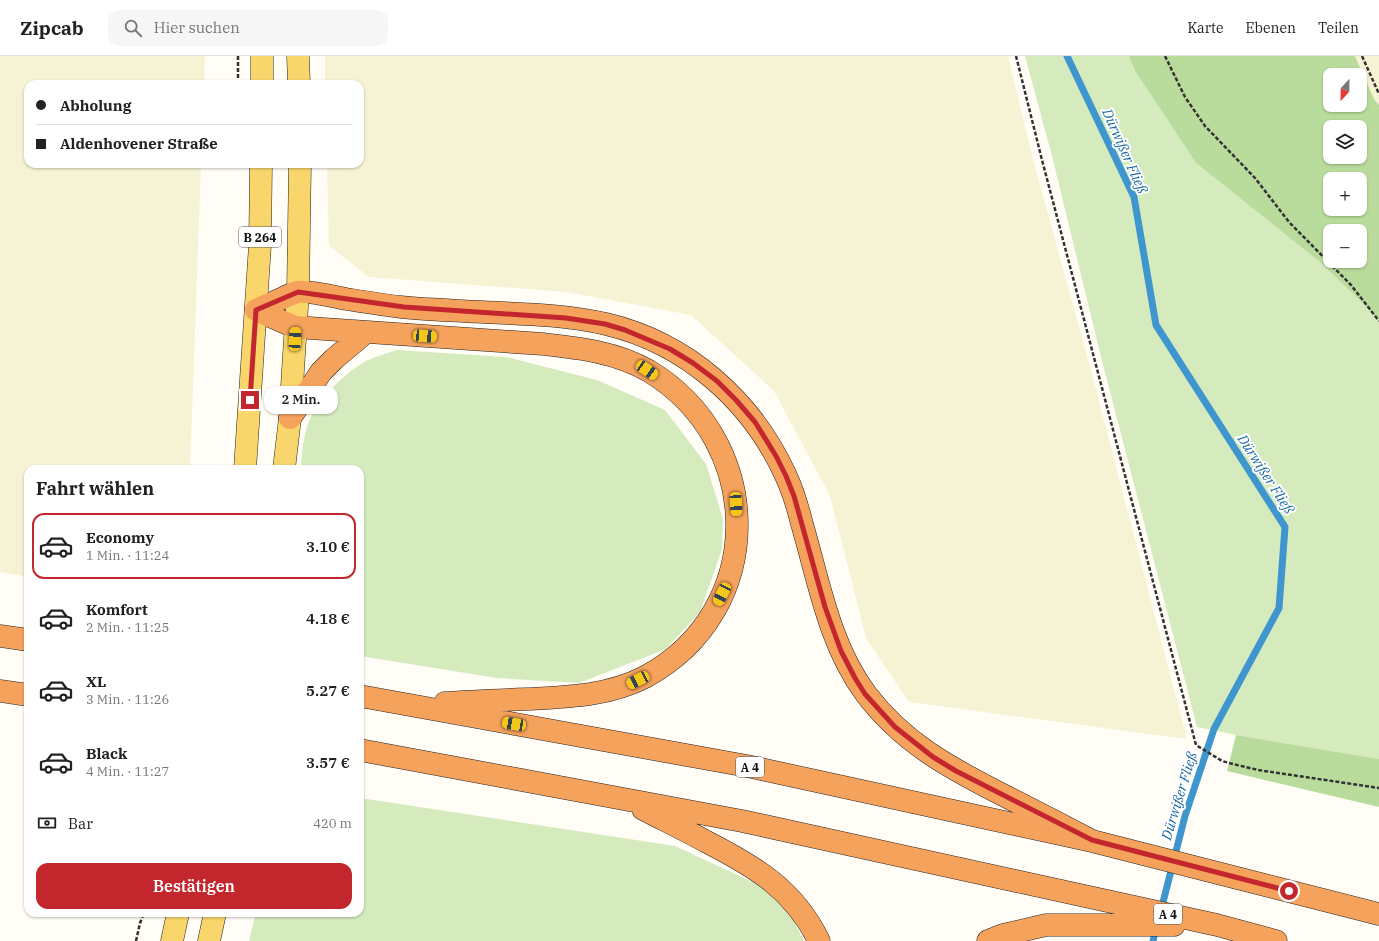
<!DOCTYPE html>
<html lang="de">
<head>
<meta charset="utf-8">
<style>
	:root { --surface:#fff; --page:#f6f6f6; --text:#222; --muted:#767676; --line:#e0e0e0; --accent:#c4262e }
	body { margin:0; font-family:"IBM Plex Serif",serif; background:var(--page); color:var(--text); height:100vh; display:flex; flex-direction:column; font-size:15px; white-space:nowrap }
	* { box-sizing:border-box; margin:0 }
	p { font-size:13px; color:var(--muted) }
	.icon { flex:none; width:22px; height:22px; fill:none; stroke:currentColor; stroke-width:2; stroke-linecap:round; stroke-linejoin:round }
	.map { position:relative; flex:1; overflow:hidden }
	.sheet { position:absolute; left:24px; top:409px; width:340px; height:452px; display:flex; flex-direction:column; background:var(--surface); border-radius:12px; box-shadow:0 1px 3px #0004 }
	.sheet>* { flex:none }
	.banner { position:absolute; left:24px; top:24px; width:340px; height:88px; border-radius:12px; box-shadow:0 1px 3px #0004; display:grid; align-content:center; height:88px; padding:0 12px; background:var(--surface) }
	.needle { width:26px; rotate:202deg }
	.buttons { position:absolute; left:1323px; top:12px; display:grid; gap:8px }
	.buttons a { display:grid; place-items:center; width:44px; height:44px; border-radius:8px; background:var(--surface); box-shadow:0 1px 3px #0004; font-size:20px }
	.end { position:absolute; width:18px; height:18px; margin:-9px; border:5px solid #c4262e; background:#fff; box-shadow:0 0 0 2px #fff }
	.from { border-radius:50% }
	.bubble { position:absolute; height:28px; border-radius:12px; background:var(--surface); box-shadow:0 1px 3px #0004; font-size:13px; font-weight:600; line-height:28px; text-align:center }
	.car { position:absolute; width:12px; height:24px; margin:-12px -6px; border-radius:5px; box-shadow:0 0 3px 1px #0007; background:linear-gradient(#f5c518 24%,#345 0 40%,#f5c518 0 76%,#345 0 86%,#f5c518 0) }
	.banner b { display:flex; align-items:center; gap:14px; height:38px; font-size:15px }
	.banner b+b { border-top:1px solid var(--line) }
	.banner i { width:10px; height:10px; background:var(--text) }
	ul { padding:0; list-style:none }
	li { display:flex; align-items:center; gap:12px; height:66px; margin:0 8px 6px; padding:0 4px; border:2px solid transparent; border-radius:12px }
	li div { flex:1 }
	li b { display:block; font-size:15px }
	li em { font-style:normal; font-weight:600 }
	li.current { border-color:var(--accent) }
	li>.icon { width:36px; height:36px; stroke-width:1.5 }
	h2 { padding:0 12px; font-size:18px; line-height:48px }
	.pay { display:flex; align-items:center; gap:10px; height:44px; padding:0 12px; font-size:15px }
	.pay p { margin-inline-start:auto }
	.cta { display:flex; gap:8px; margin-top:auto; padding:8px 12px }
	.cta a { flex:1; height:46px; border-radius:12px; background:var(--accent); color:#fff; font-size:16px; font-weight:600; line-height:46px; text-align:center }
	header { display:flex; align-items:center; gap:24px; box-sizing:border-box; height:56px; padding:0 20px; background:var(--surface); border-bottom:1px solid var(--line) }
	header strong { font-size:19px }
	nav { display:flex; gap:22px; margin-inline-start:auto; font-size:14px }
	.search { width:280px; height:36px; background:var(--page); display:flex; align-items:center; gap:10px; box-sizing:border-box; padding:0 14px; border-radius:12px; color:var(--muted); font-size:15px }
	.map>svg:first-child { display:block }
</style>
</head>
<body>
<header>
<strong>Zipcab</strong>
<div class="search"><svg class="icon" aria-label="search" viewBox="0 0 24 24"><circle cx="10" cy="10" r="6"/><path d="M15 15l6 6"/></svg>Hier suchen</div>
<nav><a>Karte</a><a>Ebenen</a><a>Teilen</a></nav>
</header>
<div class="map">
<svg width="1379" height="885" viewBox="0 0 1379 885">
	<rect width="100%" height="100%" fill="#fffdf5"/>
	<path fill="#f6f3d4" d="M0,0H205L204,28H28V108H201L190,413H28V521L0,516Z
		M325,0H1008L1034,107L1089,307L1187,683L909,646L866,582L830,440L774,335L691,259L567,236L369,221L329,190L327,108H360V28H325Z
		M1355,0H1379V49L1374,43Z"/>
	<path fill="#d5ebbd" d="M1025,0H1129L1135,15L1196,107L1321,207L1379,263V703L1236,679L1197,671L1101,301L1052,100Z
		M397,294L506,301L597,324L665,354L706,408L723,463L722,493L700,556L666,593L579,627L497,622L360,600V413H301C301,401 304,379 308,368C317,344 346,315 368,304C377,300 388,297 397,294Z
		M360,742L675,790L761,830L791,859L804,885H249L256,857H360Z"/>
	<path fill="#b9dc9c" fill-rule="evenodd" d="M1129,0H1355L1374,43L1379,49V263L1321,207L1196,107L1135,15ZM1330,19H1360V49H1330ZM1330,71H1360V101H1330ZM1330,123H1360V153H1330ZM1330,175H1360V205H1330Z
		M1236,679L1379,703V751L1227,715Z"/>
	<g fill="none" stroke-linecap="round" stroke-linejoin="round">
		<path stroke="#3f96cf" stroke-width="7" d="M1067,0L1134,141L1156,269L1285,471L1279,552L1214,673L1185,760L1161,854
			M1153,885L1156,872"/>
		<defs>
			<path id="primary" d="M298,0L299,28
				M262,28V0
				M245,413L260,189L261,108
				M284,413L290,362L298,235L300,108
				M172,885L178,857
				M209,885L215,857"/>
			<path id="motorway" d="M256,254C267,249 277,245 287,240C290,239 293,237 297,236C305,234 336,241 346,243C365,246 383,249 401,251C421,253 442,254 462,255C510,258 559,257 606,268C687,287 752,345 786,420C793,435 798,452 802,468C819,526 829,588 866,638C903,687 950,712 1003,739C1033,754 1062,769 1092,785
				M256,254L295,271L543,288C579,292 616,296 649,315C766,386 768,555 645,621C608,640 568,641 528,643C500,644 473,645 445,647
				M290,362L321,316L334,303L366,276
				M0,580L28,584
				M0,635L28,639
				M360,640L747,710L1092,785L1379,858
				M360,694L742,765L1217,869L1276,885
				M643,753C664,764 685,774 705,785C754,810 794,833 819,885
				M988,885L1003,879L1046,869H1174"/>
		</defs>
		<use href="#primary" stroke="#222" stroke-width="23"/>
		<use href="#motorway" stroke="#222" stroke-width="23"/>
		<path stroke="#333" stroke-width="2.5" stroke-dasharray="4 2" stroke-linecap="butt" d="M238,0V28
			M1016,0L1042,104L1196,689L1222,705L1233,708L1258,714L1379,732
			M1165,0L1185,41L1205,70L1255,122L1289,166L1351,229L1379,265
			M1362,0L1379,38
			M136,885L140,867L144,857"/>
		<use href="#primary" stroke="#f9d66b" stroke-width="22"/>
		<use href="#motorway" stroke="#f5a25d" stroke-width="22"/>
	</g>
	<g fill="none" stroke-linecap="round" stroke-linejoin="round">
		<path stroke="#c4262e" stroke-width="5" d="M250,344L256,254L298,236L404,251L566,262L605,268L625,274L670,293L693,307L717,325L736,344L755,366L776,400L786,420L794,440L825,551L841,595L855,622L865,638L895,671L933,701L956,715L1092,784L1289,835"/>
	</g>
	<g text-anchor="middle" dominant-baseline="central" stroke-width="4" stroke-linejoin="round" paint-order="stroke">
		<g fill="#fff" stroke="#585858" stroke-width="1">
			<rect x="239" y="171" width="42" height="20" rx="3"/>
			<rect x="736" y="701" width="28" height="20" rx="3"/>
			<rect x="1154" y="848" width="28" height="20" rx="3"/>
		</g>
		<g font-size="12" font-weight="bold" fill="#111">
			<text x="260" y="181">B 264</text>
			<text x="750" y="711">A 4</text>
			<text x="1168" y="858">A 4</text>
		</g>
		<g font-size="14" font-style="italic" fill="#1768a6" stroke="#fff">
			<text transform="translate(1125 95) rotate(66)">Dürwißer Fließ</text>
			<text transform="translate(1266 418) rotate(57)">Dürwißer Fließ</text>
			<text transform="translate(1179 740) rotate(-73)">Dürwißer Fließ</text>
		</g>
	</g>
</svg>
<div class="buttons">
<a><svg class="needle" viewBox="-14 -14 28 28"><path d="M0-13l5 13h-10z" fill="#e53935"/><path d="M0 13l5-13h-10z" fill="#767676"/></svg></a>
<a><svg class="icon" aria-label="layers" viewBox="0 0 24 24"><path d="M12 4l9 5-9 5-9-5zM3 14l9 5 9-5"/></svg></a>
<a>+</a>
<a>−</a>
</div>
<i class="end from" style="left:1289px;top:835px"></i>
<i class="end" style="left:250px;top:344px"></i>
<div class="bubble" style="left:264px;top:330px;width:74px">2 Min.</div>
<i class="car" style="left:425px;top:280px;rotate:94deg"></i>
<i class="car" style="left:295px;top:283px;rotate:3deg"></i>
<i class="car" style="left:647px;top:314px;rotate:124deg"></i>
<i class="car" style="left:736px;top:448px;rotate:177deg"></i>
<i class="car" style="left:722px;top:538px;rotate:207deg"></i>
<i class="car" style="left:638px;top:624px;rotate:243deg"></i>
<i class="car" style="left:514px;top:668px;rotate:280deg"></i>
<div class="banner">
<b><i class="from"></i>Abholung</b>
<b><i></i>Aldenhovener Straße</b>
</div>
<section class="sheet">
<h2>Fahrt wählen</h2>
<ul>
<li class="current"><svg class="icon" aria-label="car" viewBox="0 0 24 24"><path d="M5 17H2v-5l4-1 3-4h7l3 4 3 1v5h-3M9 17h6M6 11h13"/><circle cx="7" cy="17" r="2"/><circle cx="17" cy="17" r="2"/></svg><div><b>Economy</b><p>1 Min. · 11:24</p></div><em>3.10 €</em></li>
<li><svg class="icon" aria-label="car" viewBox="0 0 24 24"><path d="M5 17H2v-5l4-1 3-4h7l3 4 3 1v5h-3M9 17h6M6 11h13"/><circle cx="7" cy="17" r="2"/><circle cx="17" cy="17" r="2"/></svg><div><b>Komfort</b><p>2 Min. · 11:25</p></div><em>4.18 €</em></li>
<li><svg class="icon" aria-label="car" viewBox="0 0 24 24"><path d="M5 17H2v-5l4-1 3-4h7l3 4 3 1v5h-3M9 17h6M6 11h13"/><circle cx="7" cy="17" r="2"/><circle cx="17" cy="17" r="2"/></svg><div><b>XL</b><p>3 Min. · 11:26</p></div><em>5.27 €</em></li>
<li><svg class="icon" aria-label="car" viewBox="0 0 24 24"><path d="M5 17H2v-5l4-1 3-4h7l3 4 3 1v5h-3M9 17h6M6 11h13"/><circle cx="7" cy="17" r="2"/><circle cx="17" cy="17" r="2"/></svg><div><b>Black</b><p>4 Min. · 11:27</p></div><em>3.57 €</em></li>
</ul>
<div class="pay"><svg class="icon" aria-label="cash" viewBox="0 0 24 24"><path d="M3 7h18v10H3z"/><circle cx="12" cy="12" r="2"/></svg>Bar<p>420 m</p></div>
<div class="cta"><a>Bestätigen</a></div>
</section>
</div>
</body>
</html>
